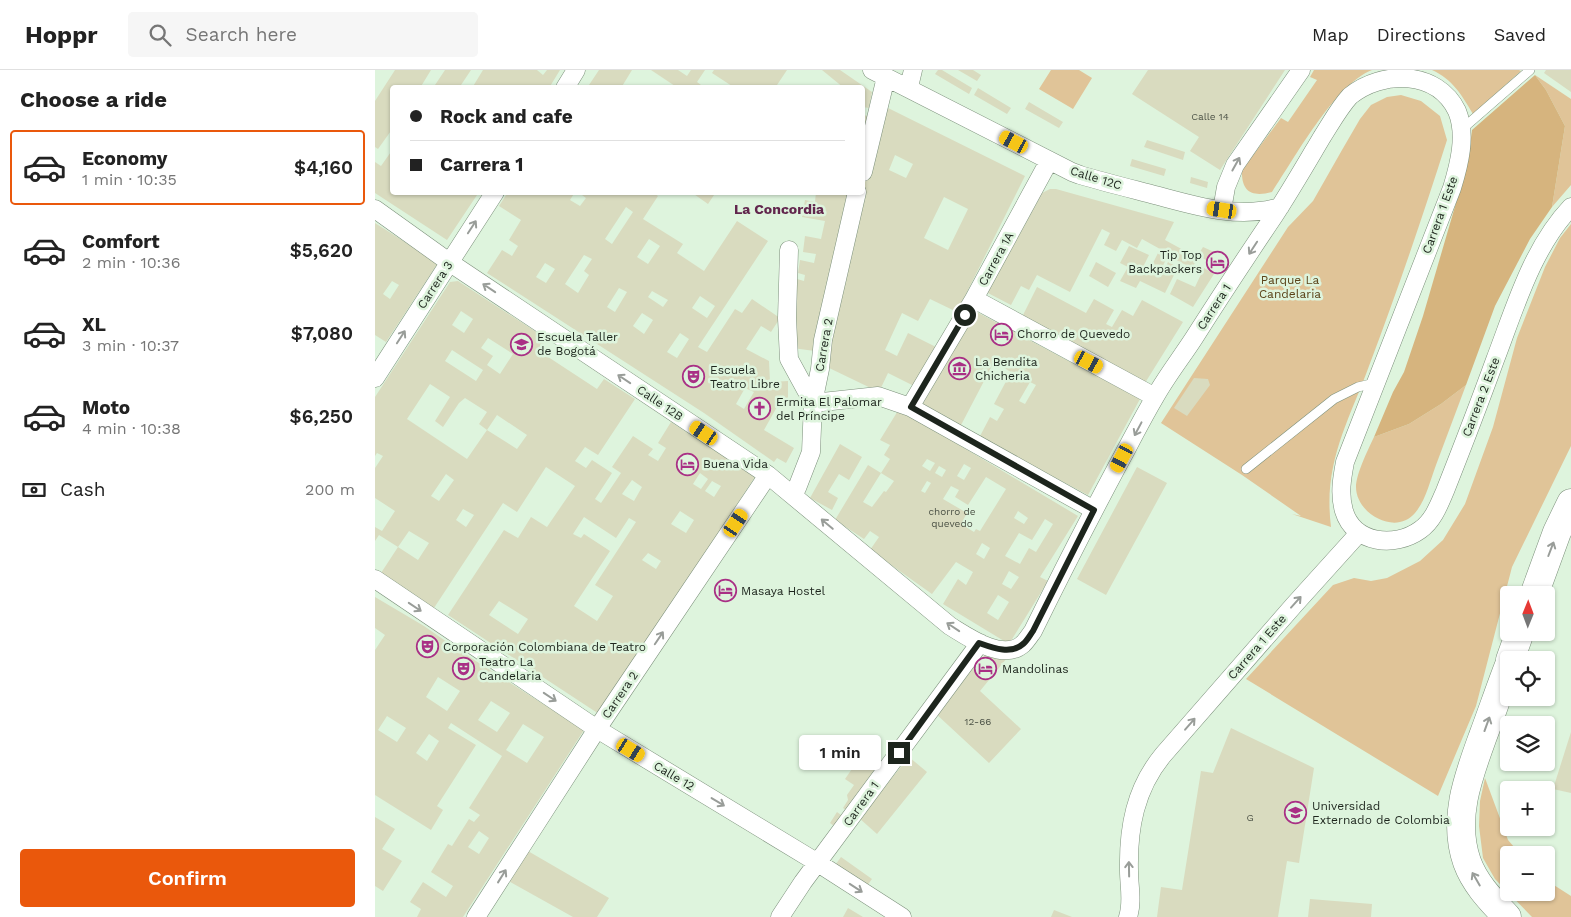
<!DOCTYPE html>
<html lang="en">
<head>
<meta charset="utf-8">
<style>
	:root { --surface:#fff; --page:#f6f6f6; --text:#222; --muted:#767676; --line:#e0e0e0; --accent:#ea580c }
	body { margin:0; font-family:"Work Sans",sans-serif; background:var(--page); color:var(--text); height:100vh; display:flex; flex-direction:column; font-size:19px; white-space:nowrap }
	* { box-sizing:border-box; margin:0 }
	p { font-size:16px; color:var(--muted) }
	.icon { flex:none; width:28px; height:28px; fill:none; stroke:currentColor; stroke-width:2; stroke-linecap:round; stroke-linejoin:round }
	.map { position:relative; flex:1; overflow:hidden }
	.details { display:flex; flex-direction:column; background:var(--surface); width:375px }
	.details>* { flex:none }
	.hud { position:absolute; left:15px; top:15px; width:475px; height:110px; border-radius:5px; box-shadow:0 1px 4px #0004; display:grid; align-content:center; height:110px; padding:0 20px; background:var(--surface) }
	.needle { width:32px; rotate:1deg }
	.controls { position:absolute; left:1125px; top:516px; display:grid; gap:10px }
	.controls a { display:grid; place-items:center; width:55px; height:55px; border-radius:5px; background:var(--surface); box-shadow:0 1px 4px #0004; font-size:25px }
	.end { position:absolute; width:22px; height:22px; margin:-11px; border:6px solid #1d251d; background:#fff; box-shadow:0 0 0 2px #fff }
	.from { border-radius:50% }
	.bubble { position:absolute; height:35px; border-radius:5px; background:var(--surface); box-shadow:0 1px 4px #0004; font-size:16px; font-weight:600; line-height:35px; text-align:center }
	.car { position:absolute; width:15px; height:30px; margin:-15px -8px; border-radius:6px; box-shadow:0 0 4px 1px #0007; background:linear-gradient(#f5c518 24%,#345 0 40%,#f5c518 0 76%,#345 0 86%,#f5c518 0) }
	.hud b { display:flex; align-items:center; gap:18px; height:48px; font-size:19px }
	.hud b+b { border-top:1px solid var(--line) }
	.hud i { width:12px; height:12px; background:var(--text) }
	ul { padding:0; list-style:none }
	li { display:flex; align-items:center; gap:15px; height:75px; margin:0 10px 8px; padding:0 10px; border:2px solid transparent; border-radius:5px }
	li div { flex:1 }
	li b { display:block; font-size:19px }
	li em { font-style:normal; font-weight:600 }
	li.selected { border-color:var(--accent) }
	li>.icon { width:45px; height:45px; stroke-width:1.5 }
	h2 { padding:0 20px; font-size:22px; line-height:60px }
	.pay { display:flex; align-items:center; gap:12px; height:55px; padding:0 20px; font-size:19px }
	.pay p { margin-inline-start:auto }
	.button { display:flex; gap:10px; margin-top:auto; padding:10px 20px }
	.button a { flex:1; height:58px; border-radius:5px; background:var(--accent); color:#fff; font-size:20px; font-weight:600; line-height:58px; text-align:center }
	header { display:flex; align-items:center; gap:30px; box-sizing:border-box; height:70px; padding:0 25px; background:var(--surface); border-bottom:1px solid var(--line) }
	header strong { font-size:24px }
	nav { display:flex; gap:28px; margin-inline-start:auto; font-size:18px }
	.search { width:350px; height:45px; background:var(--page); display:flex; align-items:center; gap:12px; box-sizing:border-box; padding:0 18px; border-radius:5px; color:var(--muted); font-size:19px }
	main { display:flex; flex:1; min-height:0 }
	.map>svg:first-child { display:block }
</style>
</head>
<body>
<header>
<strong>Hoppr</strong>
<div class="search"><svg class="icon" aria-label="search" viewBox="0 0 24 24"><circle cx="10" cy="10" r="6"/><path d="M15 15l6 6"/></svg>Search here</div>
<nav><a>Map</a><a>Directions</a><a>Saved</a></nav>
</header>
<main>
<section class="details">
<h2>Choose a ride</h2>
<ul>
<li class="selected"><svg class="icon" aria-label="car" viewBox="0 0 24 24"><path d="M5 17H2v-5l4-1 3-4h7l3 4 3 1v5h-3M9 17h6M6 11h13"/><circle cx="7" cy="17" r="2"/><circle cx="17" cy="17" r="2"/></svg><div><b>Economy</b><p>1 min · 10:35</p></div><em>$4,160</em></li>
<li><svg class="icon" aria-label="car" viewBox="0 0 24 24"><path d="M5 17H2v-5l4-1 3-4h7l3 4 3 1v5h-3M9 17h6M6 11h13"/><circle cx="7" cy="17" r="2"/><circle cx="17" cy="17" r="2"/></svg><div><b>Comfort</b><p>2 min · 10:36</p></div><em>$5,620</em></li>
<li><svg class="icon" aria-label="car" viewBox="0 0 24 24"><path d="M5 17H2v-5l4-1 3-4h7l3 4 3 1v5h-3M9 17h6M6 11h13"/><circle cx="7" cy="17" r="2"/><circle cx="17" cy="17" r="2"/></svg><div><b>XL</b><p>3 min · 10:37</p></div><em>$7,080</em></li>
<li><svg class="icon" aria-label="car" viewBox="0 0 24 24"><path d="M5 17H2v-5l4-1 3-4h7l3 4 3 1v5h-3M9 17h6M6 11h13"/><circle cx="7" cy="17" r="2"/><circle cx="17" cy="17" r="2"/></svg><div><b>Moto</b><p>4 min · 10:38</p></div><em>$6,250</em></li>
</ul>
<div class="pay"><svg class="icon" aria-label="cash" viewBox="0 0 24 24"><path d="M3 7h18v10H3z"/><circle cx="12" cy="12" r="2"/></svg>Cash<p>200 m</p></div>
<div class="button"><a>Confirm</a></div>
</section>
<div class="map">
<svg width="1196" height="847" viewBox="0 0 1196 847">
	<rect width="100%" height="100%" fill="#def4dd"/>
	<path fill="#e0c498" d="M676,0H704L717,8L698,39L664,19Z
		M939,0H997C960,14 919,89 897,122C878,127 866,123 867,100L906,48L913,52L942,10L935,7Z
		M1057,0H1144L1146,1L1098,44C1087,25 1077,9 1057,0Z
		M1160,5L1196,29V115L1177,137L1190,56L1171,20Z
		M1026,25L1046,31L1065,46L1072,70C1048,146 1022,222 994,296C973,353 948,393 956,457L917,444L926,446L867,405L786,353L913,157L938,131L967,80L985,49L996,35L1012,27Z
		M1196,154V376L1137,497L1101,636L1063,726L871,609L958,515L979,508L996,511L1012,508L1045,491L1068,470L1090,434L1118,357L1142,268L1170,197L1185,168Z
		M1091,315C1081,342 1071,368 1061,395C1055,411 1051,430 1040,443C1021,466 981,444 981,417C981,404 993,380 999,367L1034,354L1066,334Z
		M1110,708L1133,770L1146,785H1134V822H1171V810L1196,826V847H1157L1120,809L1108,788L1104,756L1105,731Z"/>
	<path fill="#d6b47e" d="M1160,5L1171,20L1190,56L1177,137L1155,169L1120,236L1091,315L1066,334L1034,354L999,367L1018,322L1029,302L1048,246L1093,92L1097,60Z"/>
	<path fill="#d9dbbf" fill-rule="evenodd" d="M20,0H56L45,18H18V58L3,79L0,77V31Z
		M70,0H96L84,18H58Z
		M108,0H162L168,5L172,0H185L174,18H97Z
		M224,0H257L246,18H212Z
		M276,0H303L312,6L316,0H330L322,12L330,18H303Z
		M339,0H412L400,18H360L337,3Z
		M447,0H465L497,22L494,38L488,37V18H469Z
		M563,0H567L597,18L594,24L560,4Z
		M583,0H598L606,5L602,11Z
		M773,0H910L845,100L815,81L824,67L757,24Z
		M1171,0H1196V22L1169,3Z
		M603,18L636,38L632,44L599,25Z
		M654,32L688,52L684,58L650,39Z
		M507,35L650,106L582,242L555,229L543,251L527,243L510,280L522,286L533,263L561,277L541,317L513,303L504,322L450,296ZM520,85L538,94L531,108L514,100ZM569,127L593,139L573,180L549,168Z
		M488,45L493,46L488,70Z
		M772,70L810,82L808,90L769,77Z
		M18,79V122H104L72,170L0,123V92L6,96Z
		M757,89L791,99L789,106L755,96Z
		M816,107L833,112L832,118L815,113Z
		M675,119H681L799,152L790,170L823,188L817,198L793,186L785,201L776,197L785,179L767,169L762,178L747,170L741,181L729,175L735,163L727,159L695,222L662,205L654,220L646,216L636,235L611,222L634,179L636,180L667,123Z
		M133,122H200L195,130L205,136L211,128L203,122H277L283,126L268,149L308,174L302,183L329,201L362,151L393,171L323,277L332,282L360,239L367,243L377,229L405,248L396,262L386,256L371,279L394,291L395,312L413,311V336L403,335L389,360L419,378L411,393L402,388L399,392L329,343L112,203L127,180L137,186L143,176L134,170L146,150L124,136ZM251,137L258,142L237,174L230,169ZM274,169L285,176L273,194L262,187ZM209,185L217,189L209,201L214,205L203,223L190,214ZM170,193L180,199L171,213L161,207ZM244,218L252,222L240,242L232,237ZM277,221L293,230L288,237L273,227ZM325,226L340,236L332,248L317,238ZM267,243L278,250L269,264L258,256ZM305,263L314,269L302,288L292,282ZM370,318L379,322L369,339L361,334Z
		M316,122H341L333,134Z
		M441,122H479L440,281L417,278L422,209L429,211L430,205L423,203L425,190L439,193L441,184L428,182L430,166L446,169L450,151L427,147L430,130L440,132Z
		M0,153L63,193L11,272L0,265ZM17,211L24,215L15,229L8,224Z
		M754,176L774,185L765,203L768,204L770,200L786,207L793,192L803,197L790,223L765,211L761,218L745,211L753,197L745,193Z
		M828,177L848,186L842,197L823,185Z
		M721,192L741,203L733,217L714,206Z
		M829,198L839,204L818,237L795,224L802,209L820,217Z
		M83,211L172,269L164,281L222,319L229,309L260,329L223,385L210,377L200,391L211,398L217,390L237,403L220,429L226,433L246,403L237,397L258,366L278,379L273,385L283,391L291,378L283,373L296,352L380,407L224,644L73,545L129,460L143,468L156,447L172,457L200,416L171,397L142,442L128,433L59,538L6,503L23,477L43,490L54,473L34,461L23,477L4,465L0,471V457L7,461L20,441L0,428V398L8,386L2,383L0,386V327L75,212ZM86,241L98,249L89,263L77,255ZM113,268L138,284L125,304L112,295L118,286L106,278ZM77,280L108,300L101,311L70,291ZM55,314L75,327L60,351L68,357L84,333L90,328L112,342L104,354L112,360L122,345L152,365L142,379L112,360L92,389L32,349ZM325,403L333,409L326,419L318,414ZM71,404L79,410L64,431L56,426ZM257,410L267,417L259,431L247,424ZM337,411L346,416L339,427L330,421ZM88,439L99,445L91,457L81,450ZM305,441L319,450L311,463L296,454ZM209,447L241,468L254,448L261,452L220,515L238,526L222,551L199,536L235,481L209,464L206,468L198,464ZM273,483L286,491L281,499L267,490ZM124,531L153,549L143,564L114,545Z
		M662,217L711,243L719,229L739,240L731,254L737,257L747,240L758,246L767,230L808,252L770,313L647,247Z
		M598,240L765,329L713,425L604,368L615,347L622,351L629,339L619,334L636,302L619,292L585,357L546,337ZM655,312L661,315L650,334L644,331Z
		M819,308L833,309L835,315L812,346L799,338Z
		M524,339L703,446L665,507L673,511L634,574L568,534L583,509L591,515L598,502L581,492L557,524L495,480L504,467L495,461L489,469L460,450L493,395L506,403L515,389L509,385L515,375L505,370ZM552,389L560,393L555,401L547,396ZM589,394L596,398L589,410L582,406ZM564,396L571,400L567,407L560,403ZM506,403L519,411L511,422L509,421L497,437L488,432ZM611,407L631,419L605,461L601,459L599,462L586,454L592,443L568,429L576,416L584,420L580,427L593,435ZM552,411L556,413L550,423L546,421ZM643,441L653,448L649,454L639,448ZM670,449L678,454L661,482L654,478L645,494L630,486L644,463L657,470ZM607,473L615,478L609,489L601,484ZM634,501L644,507L636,519L627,514ZM623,525L634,532L623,550L612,543Z
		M465,374L487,387L474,410L464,404L453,422L463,428L457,440L435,428Z
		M762,397L792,413L731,525L702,509Z
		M0,527L49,556L82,579L209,660L88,847H42L46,839L35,832L48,812L71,827L78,816L56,802L73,774L77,776L94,749L99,752L105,745L94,738L127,686L76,653L73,658L101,675L62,736L68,740L56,760L0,725V580L10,565L0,558ZM63,607L85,621L72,641L51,627ZM116,631L135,643L122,662L103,650ZM12,646L31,658L22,672L3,660ZM148,654L169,667L152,693L131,680ZM54,664L64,671L52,691L41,683ZM104,761L114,768L104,784L93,777Z
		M614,580L632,588L605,621L646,659L614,693L560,643Z
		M856,658L939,698L924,793L912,791L903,847H782L786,817L807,820L826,701L838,703Z
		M1196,662V723L1178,719Z
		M490,680L510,694L475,743L468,738L473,730L472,725L479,715L470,709Z
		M534,687L552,702L502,764L484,748Z
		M462,742L470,748L463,759L455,753Z
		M0,747L20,759L7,779L27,791L8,821L0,816Z
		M146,777L234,828L222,847H198L130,809Z
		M466,787L497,809L489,820L458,798Z
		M935,829L997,834L996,847H933Z
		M473,838L488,847H468Z
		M679,840L697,847H676Z"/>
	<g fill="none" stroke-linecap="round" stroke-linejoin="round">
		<defs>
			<path id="lane" d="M1086,60L1155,0
				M871,399L959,329L983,317L1000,313"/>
			<path id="street" d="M497,0L697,102L705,105C729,112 753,118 776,124C818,135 862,150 905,137
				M534,17L538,0
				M190,18L201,0
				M488,102L511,7
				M0,139L74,192L393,405L575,556C593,567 628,592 648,574C652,570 655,565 658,561C686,504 714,449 744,393C756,371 767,349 780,327C791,307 806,288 819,268C845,227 872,186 899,146C916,120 931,94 947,67C956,53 964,38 975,26C1007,0 1062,0 1082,41C1092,65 1084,95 1077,118L970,392C967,408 964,424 969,441C979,474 1020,478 1045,460C1058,451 1064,435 1070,421C1087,378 1104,334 1120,290C1140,238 1157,178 1196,137
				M847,140L851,117L860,95L926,0
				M414,180L412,248L414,289L438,333L503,326L535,337L719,440
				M599,229L780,327
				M0,308L120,122
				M535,337L599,229L674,91
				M417,425L422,418L436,382L438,333L445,299L448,270L482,122
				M0,509L222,659L443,793L527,847
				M101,847L222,659L393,405
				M405,847L428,812L605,573
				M753,847C758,832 754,816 754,801C753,758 760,719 788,685L919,535L984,463"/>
			<path id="primary" d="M1159,525L1182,462L1196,433
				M1135,590L1145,562
				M1132,847C1116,830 1100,814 1092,792C1077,749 1093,707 1108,666C1117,642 1125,618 1134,595"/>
		</defs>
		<use href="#lane" stroke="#7c907b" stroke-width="10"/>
		<use href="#street" stroke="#7c907b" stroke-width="19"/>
		<use href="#primary" stroke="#7c907b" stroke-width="29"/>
		<use href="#lane" stroke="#fff" stroke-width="9"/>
		<use href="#street" stroke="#fff" stroke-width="18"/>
		<use href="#primary" stroke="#fff" stroke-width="28"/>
	</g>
	<defs><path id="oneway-shaft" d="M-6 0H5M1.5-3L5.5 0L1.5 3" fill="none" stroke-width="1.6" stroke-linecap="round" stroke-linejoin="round" transform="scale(1.25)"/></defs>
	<g stroke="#999d99">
		<use href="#oneway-shaft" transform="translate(861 94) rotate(-61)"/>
		<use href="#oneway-shaft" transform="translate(97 157) rotate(-57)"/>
		<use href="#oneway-shaft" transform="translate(878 178) rotate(123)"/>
		<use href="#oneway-shaft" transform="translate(114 218) rotate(-146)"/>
		<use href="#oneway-shaft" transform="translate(26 267) rotate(-57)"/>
		<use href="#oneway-shaft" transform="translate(249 309) rotate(-146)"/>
		<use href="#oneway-shaft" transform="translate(763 359) rotate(118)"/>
		<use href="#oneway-shaft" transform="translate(452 454) rotate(-140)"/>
		<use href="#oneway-shaft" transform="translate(1176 479) rotate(-69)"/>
		<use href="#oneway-shaft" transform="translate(921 532) rotate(-48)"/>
		<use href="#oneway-shaft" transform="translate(40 537) rotate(34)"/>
		<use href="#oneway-shaft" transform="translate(578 557) rotate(-146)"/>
		<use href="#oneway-shaft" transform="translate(284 568) rotate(-56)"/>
		<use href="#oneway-shaft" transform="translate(175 627) rotate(34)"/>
		<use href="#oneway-shaft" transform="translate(815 654) rotate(-49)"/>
		<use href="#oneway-shaft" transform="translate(1112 654) rotate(-70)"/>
		<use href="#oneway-shaft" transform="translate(343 732) rotate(31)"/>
		<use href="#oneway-shaft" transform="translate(754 799) rotate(-91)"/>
		<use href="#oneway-shaft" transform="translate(127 806) rotate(-58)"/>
		<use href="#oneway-shaft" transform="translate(1101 809) rotate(-120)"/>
		<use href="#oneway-shaft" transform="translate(481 818) rotate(33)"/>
	</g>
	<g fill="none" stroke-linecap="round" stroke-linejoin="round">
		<path stroke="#1d251d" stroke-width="6" d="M524,683L604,573C618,578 636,585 648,574C652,571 655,565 658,561L719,440L536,337L590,245"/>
	</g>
	<defs>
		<symbol id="hotel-ring" viewBox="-11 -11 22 22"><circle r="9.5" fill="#def4dd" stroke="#a93085" stroke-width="1.5"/><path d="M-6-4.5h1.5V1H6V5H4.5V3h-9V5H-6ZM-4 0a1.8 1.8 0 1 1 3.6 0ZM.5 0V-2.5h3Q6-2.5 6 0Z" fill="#a93085"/></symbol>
		<symbol id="school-ring" viewBox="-11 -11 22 22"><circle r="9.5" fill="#def4dd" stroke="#a93085" stroke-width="1.5"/><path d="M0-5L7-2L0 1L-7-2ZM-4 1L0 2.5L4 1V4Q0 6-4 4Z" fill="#a93085"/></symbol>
		<symbol id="museum-ring" viewBox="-11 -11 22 22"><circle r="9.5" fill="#def4dd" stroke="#a93085" stroke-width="1.5"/><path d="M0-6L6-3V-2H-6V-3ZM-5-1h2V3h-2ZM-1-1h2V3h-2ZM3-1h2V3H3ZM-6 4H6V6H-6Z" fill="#a93085"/></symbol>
		<symbol id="theatre-ring" viewBox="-11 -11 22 22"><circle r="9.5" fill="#def4dd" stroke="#a93085" stroke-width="1.5"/><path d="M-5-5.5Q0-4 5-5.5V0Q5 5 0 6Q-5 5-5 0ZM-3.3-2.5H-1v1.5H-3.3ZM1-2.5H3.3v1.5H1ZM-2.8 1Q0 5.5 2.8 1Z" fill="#a93085"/></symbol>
		<symbol id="church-ring" viewBox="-11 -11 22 22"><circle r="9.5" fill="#def4dd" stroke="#a93085" stroke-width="1.5"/><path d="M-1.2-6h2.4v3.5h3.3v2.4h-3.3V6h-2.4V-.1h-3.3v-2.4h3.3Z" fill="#a93085"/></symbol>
		<symbol id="university-ring" viewBox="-11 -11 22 22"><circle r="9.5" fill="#def4dd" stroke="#a93085" stroke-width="1.5"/><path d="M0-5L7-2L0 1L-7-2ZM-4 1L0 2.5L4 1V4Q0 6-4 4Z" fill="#a93085"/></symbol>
	</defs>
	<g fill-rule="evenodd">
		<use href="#hotel-ring" x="830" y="180" width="25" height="25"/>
		<use href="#hotel-ring" x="614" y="252" width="25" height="25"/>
		<use href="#school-ring" x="134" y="262" width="25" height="25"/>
		<use href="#museum-ring" x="572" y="286" width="25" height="25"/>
		<use href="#theatre-ring" x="306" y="294" width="25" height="25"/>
		<use href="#church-ring" x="372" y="326" width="25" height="25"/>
		<use href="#hotel-ring" x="300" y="382" width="25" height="25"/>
		<use href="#hotel-ring" x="338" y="508" width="25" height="25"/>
		<use href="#theatre-ring" x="40" y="564" width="25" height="25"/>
		<use href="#theatre-ring" x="76" y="586" width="25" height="25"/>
		<use href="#hotel-ring" x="598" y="586" width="25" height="25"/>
		<use href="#university-ring" x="908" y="730" width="25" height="25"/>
	</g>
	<g text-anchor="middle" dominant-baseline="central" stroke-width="5" stroke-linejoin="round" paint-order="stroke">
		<g font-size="10" fill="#4c5246">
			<text x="835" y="46">Calle 14</text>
			<text x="577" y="441">chorro de<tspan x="577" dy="12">quevedo</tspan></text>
			<text x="603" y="651">12-66</text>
			<text x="875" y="747">G</text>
		</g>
		<g font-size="12" fill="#1d251d" stroke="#def4dd">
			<text transform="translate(721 108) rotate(17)">Calle 12C</text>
			<text transform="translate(1065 145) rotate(-70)">Carrera 1 Este</text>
			<text transform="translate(621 189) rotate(-61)">Carrera 1A</text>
			<text transform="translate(60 215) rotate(-57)">Carrera 3</text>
			<text transform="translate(839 237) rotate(-57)">Carrera 1</text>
			<text transform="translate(449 275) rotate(-80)">Carrera 2</text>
			<text transform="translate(1106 327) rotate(-69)">Carrera 2 Este</text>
			<text transform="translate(285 333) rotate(34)">Calle 12B</text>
			<text transform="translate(882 577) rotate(-49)">Carrera 1 Este</text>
			<text transform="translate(245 625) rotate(-56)">Carrera 2</text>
			<text transform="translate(299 706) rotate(31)">Calle 12</text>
			<text transform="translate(486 734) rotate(-54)">Carrera 1</text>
		</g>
		<g font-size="12" fill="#1d251d" stroke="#def4dd" text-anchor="start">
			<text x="827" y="185" text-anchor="end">Tip Top<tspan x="827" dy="14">Backpackers</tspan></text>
			<text x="642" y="264">Chorro de Quevedo</text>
			<text x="162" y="267">Escuela Taller<tspan x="162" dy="14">de Bogotá</tspan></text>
			<text x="600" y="292">La Bendita<tspan x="600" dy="14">Chicheria</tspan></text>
			<text x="335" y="300">Escuela<tspan x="335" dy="14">Teatro Libre</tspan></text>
			<text x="401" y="332">Ermita El Palomar<tspan x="401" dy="14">del Príncipe</tspan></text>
			<text x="328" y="394">Buena Vida</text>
			<text x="366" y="521">Masaya Hostel</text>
			<text x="68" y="577">Corporación Colombiana de Teatro</text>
			<text x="104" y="592">Teatro La<tspan x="104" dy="14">Candelaria</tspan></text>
			<text x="627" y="599">Mandolinas</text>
			<text x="937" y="736">Universidad<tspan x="937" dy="14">Externado de Colombia</tspan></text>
		</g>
		<g font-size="12" fill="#5b4319" stroke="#def4dd">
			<text x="915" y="210">Parque La<tspan x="915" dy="14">Candelaria</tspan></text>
		</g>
		<g font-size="14" font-weight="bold" fill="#61264d" stroke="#def4dd">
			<text x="404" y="139">La Concordia</text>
		</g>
	</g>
</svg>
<div class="controls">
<a><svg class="needle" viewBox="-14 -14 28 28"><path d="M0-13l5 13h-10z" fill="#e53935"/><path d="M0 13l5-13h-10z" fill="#767676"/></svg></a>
<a><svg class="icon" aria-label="locate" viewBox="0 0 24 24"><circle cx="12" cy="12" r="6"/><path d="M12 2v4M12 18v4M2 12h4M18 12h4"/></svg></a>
<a><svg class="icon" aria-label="layers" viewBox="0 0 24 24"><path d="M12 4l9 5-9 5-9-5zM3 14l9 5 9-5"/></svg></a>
<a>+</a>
<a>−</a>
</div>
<i class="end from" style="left:590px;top:245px"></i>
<i class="end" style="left:524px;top:683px"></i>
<div class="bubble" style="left:424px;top:665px;width:82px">1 min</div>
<i class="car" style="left:639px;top:72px;rotate:298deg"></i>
<i class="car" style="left:847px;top:140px;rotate:279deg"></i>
<i class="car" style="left:714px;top:292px;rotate:118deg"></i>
<i class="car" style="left:329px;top:363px;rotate:304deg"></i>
<i class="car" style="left:747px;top:388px;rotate:208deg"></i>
<i class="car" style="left:361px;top:453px;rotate:34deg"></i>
<i class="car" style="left:256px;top:680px;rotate:121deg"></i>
<div class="hud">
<b><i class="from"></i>Rock and cafe</b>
<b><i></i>Carrera 1</b>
</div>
</div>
</main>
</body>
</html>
